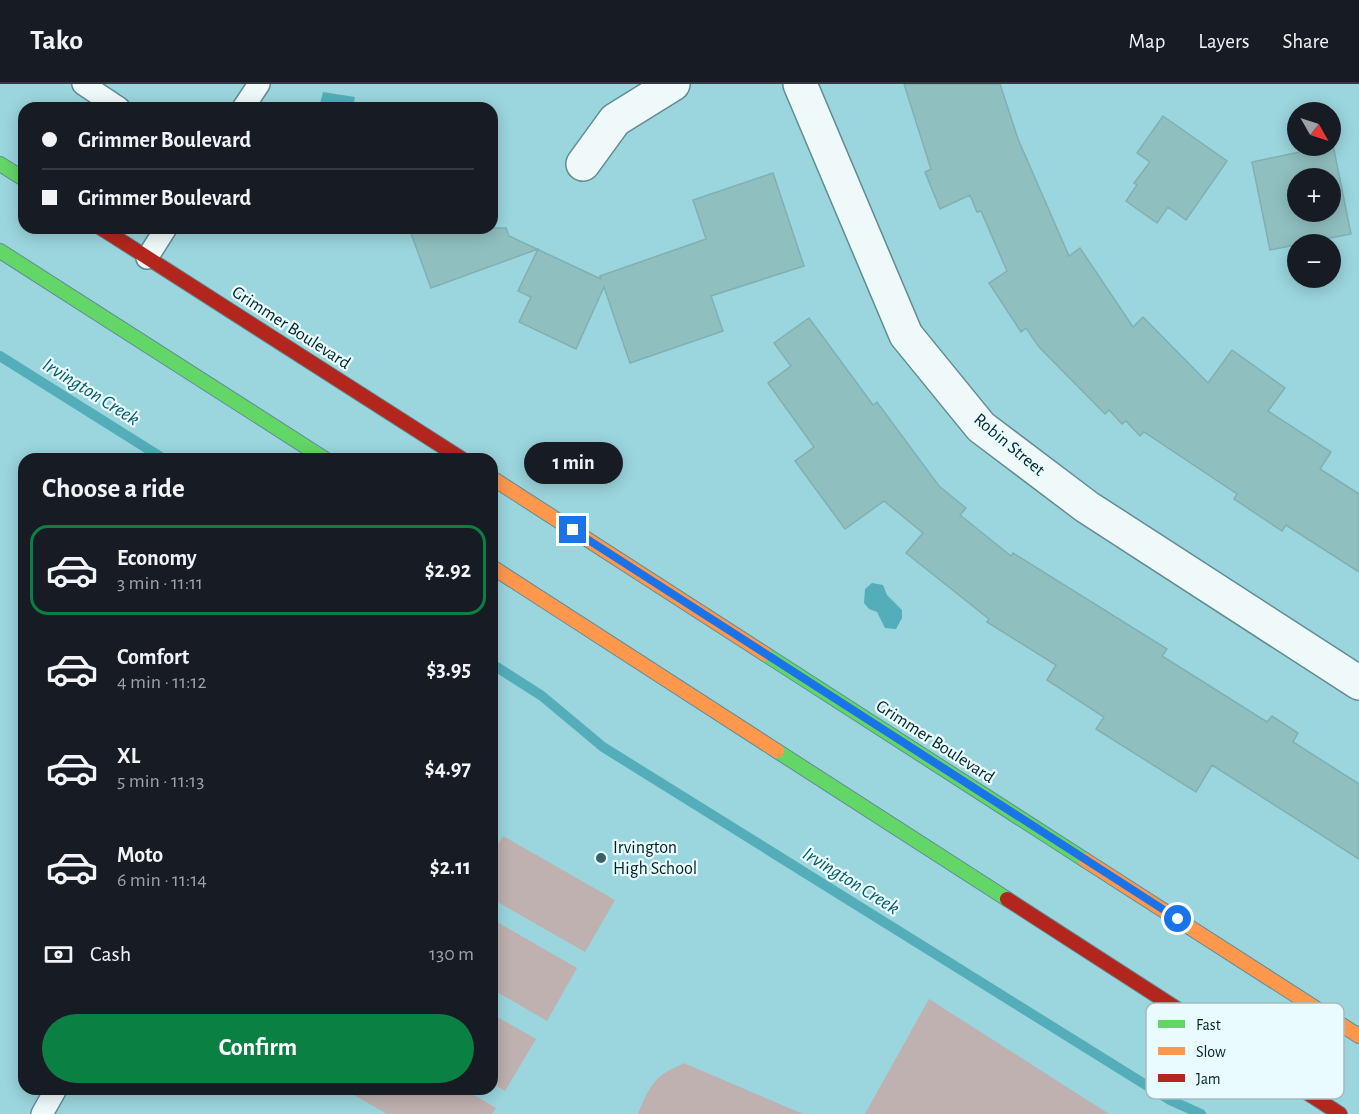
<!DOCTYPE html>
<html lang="en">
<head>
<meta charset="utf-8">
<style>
	:root { --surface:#171b24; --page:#242831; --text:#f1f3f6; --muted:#9ea1a6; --line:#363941; --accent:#0b8043 }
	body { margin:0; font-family:"Alegreya Sans",sans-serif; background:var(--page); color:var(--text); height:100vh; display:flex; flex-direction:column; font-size:22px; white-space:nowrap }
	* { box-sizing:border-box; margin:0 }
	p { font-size:20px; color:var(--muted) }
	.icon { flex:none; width:33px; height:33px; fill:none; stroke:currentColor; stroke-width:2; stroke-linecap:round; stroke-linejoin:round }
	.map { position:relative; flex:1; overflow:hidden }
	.sheet { position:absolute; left:18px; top:369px; width:480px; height:642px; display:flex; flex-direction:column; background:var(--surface); border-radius:18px; box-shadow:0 3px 15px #0003 }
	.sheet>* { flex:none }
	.banner { position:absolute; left:18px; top:18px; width:480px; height:132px; border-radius:18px; box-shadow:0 3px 15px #0003; display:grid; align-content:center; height:132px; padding:0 24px; background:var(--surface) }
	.needle { width:39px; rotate:129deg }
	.controls { position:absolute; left:1287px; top:18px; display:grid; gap:12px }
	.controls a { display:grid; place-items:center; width:54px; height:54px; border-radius:50%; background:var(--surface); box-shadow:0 3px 15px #0003; font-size:30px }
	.end { position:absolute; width:27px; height:27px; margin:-14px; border:8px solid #1a73e8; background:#fff; box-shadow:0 0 0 3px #fff }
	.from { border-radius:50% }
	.bubble { position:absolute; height:42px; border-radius:21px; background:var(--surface); box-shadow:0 3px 15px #0003; font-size:20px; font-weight:600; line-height:42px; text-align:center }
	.banner b { display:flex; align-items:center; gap:21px; height:57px; font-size:22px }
	.banner b+b { border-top:2px solid var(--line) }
	.banner i { width:15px; height:15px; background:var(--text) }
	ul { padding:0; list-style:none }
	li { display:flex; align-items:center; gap:18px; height:90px; margin:0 12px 9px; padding:0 12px; border:3px solid transparent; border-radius:18px }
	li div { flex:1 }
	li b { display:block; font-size:22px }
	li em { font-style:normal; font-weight:600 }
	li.on { border-color:var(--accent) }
	li>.icon { width:54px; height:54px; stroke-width:1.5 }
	h2 { padding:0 24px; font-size:27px; line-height:72px }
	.pay { display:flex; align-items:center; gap:15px; height:66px; padding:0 24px; font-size:22px }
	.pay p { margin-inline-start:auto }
	.primary-button { display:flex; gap:12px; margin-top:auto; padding:12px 24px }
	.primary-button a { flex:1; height:69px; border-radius:36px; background:var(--accent); color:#fff; font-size:24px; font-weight:600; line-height:69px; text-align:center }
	header { display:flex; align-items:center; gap:36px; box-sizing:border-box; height:84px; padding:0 30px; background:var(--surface); border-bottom:2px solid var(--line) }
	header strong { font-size:28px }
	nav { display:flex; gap:33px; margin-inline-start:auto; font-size:21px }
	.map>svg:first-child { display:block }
</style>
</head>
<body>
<header>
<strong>Tako</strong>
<nav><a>Map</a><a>Layers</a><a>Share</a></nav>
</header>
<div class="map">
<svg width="1359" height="1030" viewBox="0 0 1359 1030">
	<rect width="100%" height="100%" fill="#9bd5dd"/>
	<path fill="#beb1af" d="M503,752L615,816L585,868L492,815V770Z
		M492,835L577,884L547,937L492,905Z
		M929,915L1109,1030H865Z
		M492,930L536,955L505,1007L492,999Z
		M686,979V980L803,1030H638C650,1001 655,990 686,979Z
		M357,1005H464L496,1024L492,1030H387L354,1011Z"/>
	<path fill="#54aeba" d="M323,8L355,13L353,24H319Z
		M872,499L883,501L887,511L902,526V534L896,545L885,544L877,528L869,525L864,519L865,505Z"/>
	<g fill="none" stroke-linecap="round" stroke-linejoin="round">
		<path stroke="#54aeba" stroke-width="10" d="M0,272L164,375
			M492,580L542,612L603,663L1170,1016L1201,1030"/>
	</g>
	<path fill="#90bfc0" stroke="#81b0b2" stroke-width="1.5" fill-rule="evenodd" d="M904,0H1000L1018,55L1069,172L1080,164L1133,243L1143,233L1208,299L1232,266L1285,304L1268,327L1331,368L1320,385L1359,410V488L1286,441L1282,447L1234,415L1237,410L1144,348L1140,352L1126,337L1122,340L1109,326L1105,330L1039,263L1026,244L1021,248L989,199L1007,187L981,127L977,128L970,111L940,125L925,88L931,85Z
		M1163,32L1227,77L1186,136L1168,123L1157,139L1126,117L1137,101L1134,99L1150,78L1137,69Z
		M1333,61L1351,150L1270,166L1252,78ZM1298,94H1330V128H1298Z
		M773,89L804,182L711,212L723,247L630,279L604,203L576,265L519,238L531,213L518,207L538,165L431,204L409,144H506L509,152L601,195L600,192L706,155L693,116Z
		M809,234L873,321L877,318L939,402L966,424L960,431L1011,472L1013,469L1167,565L1162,572L1267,638L1272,632L1298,649L1293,658L1359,700V775L1212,681L1196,708L1096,645L1104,633L1047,596L1056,581L987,538L989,535L906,469L923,449L884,417L845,445L795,377L814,363L768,299L791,282L774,259Z"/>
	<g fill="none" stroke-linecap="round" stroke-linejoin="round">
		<defs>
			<path id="lane" d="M83,0L119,24
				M243,24L259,0
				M147,174L166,144
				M42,1030L56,1005"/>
			<path id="street" d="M800,0L906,251L981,343L1087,423L1359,599
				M583,80L615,36L673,0"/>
			<path id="fast" d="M0,80L24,95
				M0,167L325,375
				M765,570L1085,776
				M777,667L1007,815"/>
			<path id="slow" d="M492,394L765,570
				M492,483L777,667
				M1085,776L1359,952"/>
			<path id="jam" d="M101,144L462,375
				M1007,815L1340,1030"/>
		</defs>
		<use href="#lane" stroke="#608c92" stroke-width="24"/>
		<use href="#street" stroke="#608c92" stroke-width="36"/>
		<use href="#fast" stroke="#608c92" stroke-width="16"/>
		<use href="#slow" stroke="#608c92" stroke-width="16"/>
		<use href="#jam" stroke="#608c92" stroke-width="16"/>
		<use href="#lane" stroke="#f0f9fa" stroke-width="21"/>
		<use href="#street" stroke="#f0f9fa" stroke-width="33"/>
		<use href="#fast" stroke="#63d668" stroke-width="14"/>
		<use href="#slow" stroke="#ff974d" stroke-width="14"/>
		<use href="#jam" stroke="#b3261e" stroke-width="14"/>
	</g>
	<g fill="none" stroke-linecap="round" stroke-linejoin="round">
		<path stroke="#1a73e8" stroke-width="8" d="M573,446L1178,835"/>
	</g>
	<circle fill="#376267" stroke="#e9fbfe" stroke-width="2" cx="601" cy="774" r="6"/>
	<g text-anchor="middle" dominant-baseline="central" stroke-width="4.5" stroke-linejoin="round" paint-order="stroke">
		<g font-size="18" fill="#012428" stroke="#e9fbfe">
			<text transform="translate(291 244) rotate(33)">Grimmer Boulevard</text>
			<text transform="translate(1009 361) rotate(40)">Robin Street</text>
			<text transform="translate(935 658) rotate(33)">Grimmer Boulevard</text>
		</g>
		<g font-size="18" fill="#012428" stroke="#e9fbfe" text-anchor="start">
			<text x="613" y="764">Irvington<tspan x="613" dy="21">High School</tspan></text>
		</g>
		<g font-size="20" font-style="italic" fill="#025d67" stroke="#e9fbfe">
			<text transform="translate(91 308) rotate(32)">Irvington Creek</text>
			<text transform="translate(851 797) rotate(32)">Irvington Creek</text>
		</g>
	</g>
	<rect x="1146" y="919" width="198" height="96" rx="9" fill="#e9fbfe" stroke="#a3babe" stroke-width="1.5"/>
	<rect x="1158" y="936" width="27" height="8" fill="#63d668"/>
	<rect x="1158" y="963" width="27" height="8" fill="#ff974d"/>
	<rect x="1158" y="990" width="27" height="8" fill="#b3261e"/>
	<g font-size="16" fill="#012428">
		<text x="1196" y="946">Fast</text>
		<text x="1196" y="973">Slow</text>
		<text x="1196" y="1000">Jam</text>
	</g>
</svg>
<div class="controls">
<a><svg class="needle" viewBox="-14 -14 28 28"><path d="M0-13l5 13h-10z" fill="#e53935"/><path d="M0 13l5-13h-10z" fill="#9ea1a6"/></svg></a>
<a>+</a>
<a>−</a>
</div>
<i class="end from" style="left:1178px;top:835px"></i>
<i class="end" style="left:573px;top:446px"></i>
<div class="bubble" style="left:524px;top:358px;width:99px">1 min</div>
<div class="banner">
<b><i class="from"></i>Grimmer Boulevard</b>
<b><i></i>Grimmer Boulevard</b>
</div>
<section class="sheet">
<h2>Choose a ride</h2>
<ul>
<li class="on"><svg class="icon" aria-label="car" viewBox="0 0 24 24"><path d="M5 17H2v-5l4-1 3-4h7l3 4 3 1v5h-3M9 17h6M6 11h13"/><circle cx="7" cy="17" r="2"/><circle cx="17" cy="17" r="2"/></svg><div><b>Economy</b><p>3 min · 11:11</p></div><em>$2.92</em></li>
<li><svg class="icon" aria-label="car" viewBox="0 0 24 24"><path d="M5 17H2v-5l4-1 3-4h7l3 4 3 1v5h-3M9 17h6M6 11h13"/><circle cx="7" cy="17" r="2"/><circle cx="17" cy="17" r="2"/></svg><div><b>Comfort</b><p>4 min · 11:12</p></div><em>$3.95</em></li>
<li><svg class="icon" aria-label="car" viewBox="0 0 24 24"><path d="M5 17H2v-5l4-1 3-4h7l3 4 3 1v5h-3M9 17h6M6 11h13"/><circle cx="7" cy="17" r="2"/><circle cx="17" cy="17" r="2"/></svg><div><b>XL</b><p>5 min · 11:13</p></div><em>$4.97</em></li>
<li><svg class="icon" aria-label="car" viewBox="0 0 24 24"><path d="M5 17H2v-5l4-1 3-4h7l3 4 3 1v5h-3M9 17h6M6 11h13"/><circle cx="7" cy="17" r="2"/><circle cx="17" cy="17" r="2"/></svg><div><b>Moto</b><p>6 min · 11:14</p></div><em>$2.11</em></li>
</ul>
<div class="pay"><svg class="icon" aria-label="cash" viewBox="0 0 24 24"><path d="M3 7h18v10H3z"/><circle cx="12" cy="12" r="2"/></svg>Cash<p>130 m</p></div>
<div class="primary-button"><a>Confirm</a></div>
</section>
</div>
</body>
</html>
